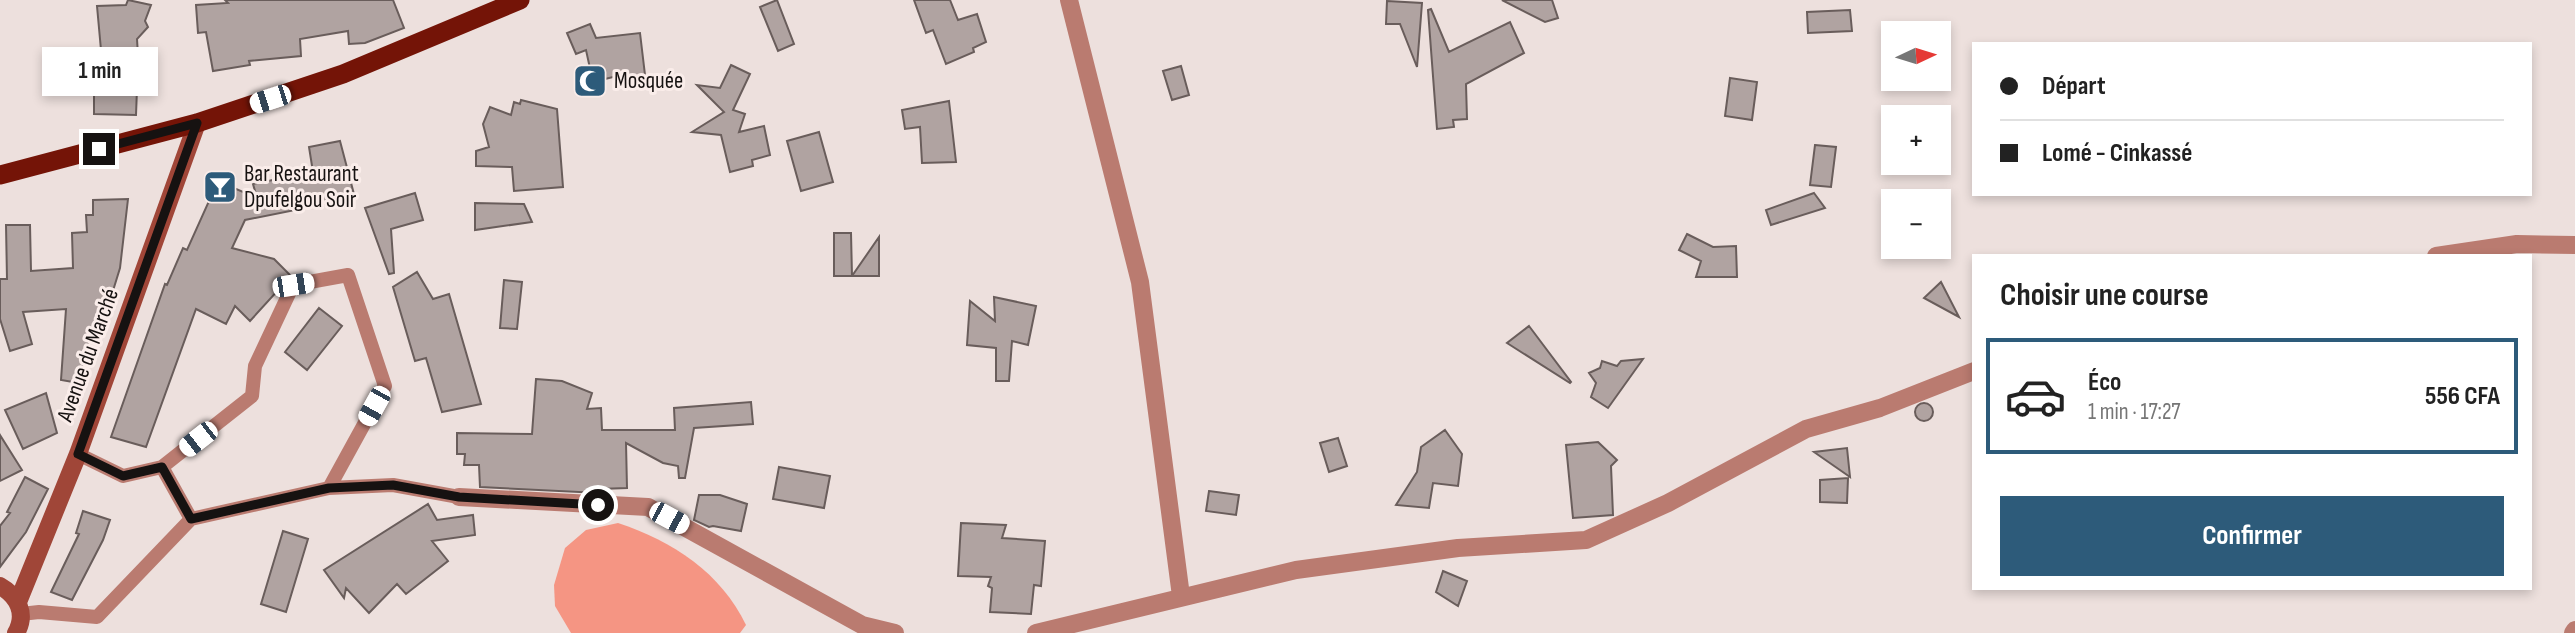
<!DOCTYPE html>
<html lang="fr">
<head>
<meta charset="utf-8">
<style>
	:root { --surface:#fff; --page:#f6f6f6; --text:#222; --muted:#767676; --line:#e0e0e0; --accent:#2d5b7a }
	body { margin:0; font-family:"Sofia Sans Condensed",sans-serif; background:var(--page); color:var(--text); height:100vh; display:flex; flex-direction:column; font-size:26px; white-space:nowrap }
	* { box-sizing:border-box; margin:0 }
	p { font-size:23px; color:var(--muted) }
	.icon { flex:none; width:38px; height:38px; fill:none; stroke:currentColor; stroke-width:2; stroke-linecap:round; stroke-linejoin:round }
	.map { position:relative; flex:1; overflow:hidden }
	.panel { position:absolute; left:1972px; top:254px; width:560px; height:336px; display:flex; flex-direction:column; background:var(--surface); border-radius:0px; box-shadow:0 4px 10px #0003 }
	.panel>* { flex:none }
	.guide { position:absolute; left:1972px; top:42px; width:560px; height:154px; border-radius:0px; box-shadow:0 4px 10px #0003; display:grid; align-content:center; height:154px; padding:0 28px; background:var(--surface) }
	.needle { width:46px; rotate:86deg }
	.controls { position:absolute; left:1881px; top:21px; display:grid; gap:14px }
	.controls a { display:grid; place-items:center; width:70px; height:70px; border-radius:0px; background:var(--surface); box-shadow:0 4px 10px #0003; font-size:35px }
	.end { position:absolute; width:32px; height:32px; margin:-16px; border:9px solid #161211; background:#fff; box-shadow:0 0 0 4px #fff }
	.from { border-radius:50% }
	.bubble { position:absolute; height:49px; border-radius:0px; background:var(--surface); box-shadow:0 4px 10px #0003; font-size:23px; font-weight:700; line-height:49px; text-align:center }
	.car { position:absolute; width:21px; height:42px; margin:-21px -10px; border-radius:9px; box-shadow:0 0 5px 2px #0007; background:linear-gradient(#fff 24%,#345 0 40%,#fff 0 76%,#345 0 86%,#fff 0) }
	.guide b { display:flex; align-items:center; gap:24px; height:66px; font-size:26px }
	.guide b+b { border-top:2px solid var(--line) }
	.guide i { width:18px; height:18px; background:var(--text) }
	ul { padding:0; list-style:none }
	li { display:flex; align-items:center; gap:21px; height:116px; margin:0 14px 10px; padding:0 14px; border:4px solid transparent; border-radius:0px }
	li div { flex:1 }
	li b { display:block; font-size:26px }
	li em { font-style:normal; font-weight:700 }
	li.active { border-color:var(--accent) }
	li>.icon { width:63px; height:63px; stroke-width:1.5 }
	h2 { padding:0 28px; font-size:32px; line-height:84px }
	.button { display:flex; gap:14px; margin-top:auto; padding:14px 28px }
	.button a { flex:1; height:80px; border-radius:0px; background:var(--accent); color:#fff; font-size:28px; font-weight:700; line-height:80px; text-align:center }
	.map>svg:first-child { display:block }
</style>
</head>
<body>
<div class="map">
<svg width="2575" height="633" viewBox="0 0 2575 633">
	<rect width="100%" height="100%" fill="#ede0dd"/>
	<path fill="#f59583" d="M618,523C673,541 721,573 746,625L740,633H571L555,606L554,585L565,548L586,530Z"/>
	<path fill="#b0a3a1" stroke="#695d5b" stroke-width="2" d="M128,0L151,5L145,21L148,27L137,39L140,89H137L136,115L94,114V94H105L97,6L126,5Z
		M225,0H393L404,28L365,43L349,44L348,31L300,39L301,56L249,61L250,65L213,71L206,32L198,33L196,5L228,3Z
		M777,0L794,44L778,51L760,7Z
		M914,0H950L958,20L977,14L986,42L973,48L974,52L946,64L933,30L926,33Z
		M1502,0H1552L1558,18L1545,22Z
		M1387,1L1422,3L1417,67L1400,24H1386Z
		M1431,9L1449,52L1510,22L1524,53L1466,84L1467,119L1453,120L1454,127L1437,129L1428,10Z
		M1850,10L1852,31L1808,33L1807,12Z
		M590,24L596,38L640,33L645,75L617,79V76L593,82L586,50L576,54L567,33Z
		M731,65L750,74L733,110L745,114L739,132L764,126L770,155L752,160L753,166L730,172L721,135L692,132L724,112L697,85L720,88Z
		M1181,66L1189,95L1172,100L1163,71Z
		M1730,78L1757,82L1752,120L1725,116Z
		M521,100L557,109L563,187L514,191L512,167L476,166V151L489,147L483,124L490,107L511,115L514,102L520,104Z
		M949,101L956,162L922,163L920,127L905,129L902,110Z
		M819,132L833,182L801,191L787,141Z
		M340,141L355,198L245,220L232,248L274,259L291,276L250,321L235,306L226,324L196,309L146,447L111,437L165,284L167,285L183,248L187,250L218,181L257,198L253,184L313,172L309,147Z
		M1815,145L1836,147L1831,187L1810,185Z
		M415,193L423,220L391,229L394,273L389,274L365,208Z
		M1814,193L1825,208L1771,225L1766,210Z
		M128,199L120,268L99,336L90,332L79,383L61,380L66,309L23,312L32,344L10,351L0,319V279H7L6,225H30L31,271L73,268L72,233L87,232L86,215H93V200Z
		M475,203L524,204L532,222L475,230Z
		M834,233H851L852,276H834Z
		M1687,234L1713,247L1736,246L1737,277H1696L1701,261L1679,250Z
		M879,237V276H852Z
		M417,272L433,299L449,294L481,404L442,412L426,358L415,361L393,287Z
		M504,280L522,282L517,329L500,328Z
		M1941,282L1959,317L1924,298Z
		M994,297L1036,306L1028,345L1012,341L1009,381H996V348L967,345L970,301L995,321Z
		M319,308L342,326L307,370L285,352Z
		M1529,326L1571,382L1570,383L1507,343Z
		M1643,359L1608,408L1591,397L1596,383L1589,373L1600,368L1602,361L1617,366L1621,361Z
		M536,379L562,381L592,393L587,409L601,408L602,430H675L674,408L751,402L753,424L694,428L685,478H679L678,466L663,463L626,443L627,488L599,489V493L480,487L479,465H464L465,454H457V433L532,434Z
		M46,393L57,433L23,449L5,410Z
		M1915 412a9 9 0 1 1 18 0a9 9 0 1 1-18 0Z
		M1445,430L1462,454L1458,486L1433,483L1429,508L1396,505L1417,472L1421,447Z
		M0,435L22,470L0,481Z
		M1338,438L1347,466L1329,472L1320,443Z
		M1598,442L1617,460L1611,466L1613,515L1573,518L1566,445Z
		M1847,448L1850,477L1814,452Z
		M779,467L830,476L824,508L773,499Z
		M25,477L48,489L26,532L0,567V526L10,513L7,512Z
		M1848,478L1847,503L1820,502V480Z
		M1209,491L1239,495L1236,515L1206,511Z
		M699,495H720L747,504L741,531L713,526L709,527L694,520Z
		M428,504L437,520L473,515L475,535L432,541L448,561L406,594L397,584L369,613L346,588L344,598L324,570Z
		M83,511L110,520L103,540L72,600L51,592L79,534L76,533Z
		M961,523L1006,525L1002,538L1045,541L1041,586L1034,585L1031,614L990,612L992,588L988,586L991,577L958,576Z
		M283,531L308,539L286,612L261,604Z
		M1443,571L1467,581L1458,606L1436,592Z"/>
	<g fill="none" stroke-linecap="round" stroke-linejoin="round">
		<path stroke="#ba7b70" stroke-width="14" d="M78,454L123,476L162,467L252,396L255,366L293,285L348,275L385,386L329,488
			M162,467L191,519
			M21,614L39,612L97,617L191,519L329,488L393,485L459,497"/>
		<path stroke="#ba7b70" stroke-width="18" d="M1069,0L1140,282L1181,596
			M2436,256L2517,244L2575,245
			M459,497L648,507L862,625L895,633
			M1036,633L1296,570L1458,548L1586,540L1668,503L1806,429L1880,408L1974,371
			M2573,633L2575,630"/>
		<path stroke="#a04638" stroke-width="18" d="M0,586C18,596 27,614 16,633
			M18,602L78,454L197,123"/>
		<path stroke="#741407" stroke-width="19" d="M0,175L197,123L343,74L520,0"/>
	</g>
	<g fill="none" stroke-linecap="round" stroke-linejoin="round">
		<path stroke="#161211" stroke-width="9" d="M99,149L197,123L78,454L123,476L162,467L191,519L329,488L393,485L459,497L598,505"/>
	</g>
	<defs>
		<symbol id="mosque-square" viewBox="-11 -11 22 22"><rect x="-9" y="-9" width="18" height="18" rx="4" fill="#2d5b7a" stroke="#faedea"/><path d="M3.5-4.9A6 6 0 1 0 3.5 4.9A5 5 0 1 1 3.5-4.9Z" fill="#fff"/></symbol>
		<symbol id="bar-square" viewBox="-11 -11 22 22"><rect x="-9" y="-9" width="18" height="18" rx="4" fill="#2d5b7a" stroke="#faedea"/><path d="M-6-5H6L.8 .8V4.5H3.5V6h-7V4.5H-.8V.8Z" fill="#fff"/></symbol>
	</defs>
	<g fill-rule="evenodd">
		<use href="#mosque-square" x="571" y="62" width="38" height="38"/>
		<use href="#bar-square" x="201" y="168" width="38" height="38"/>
	</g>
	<g text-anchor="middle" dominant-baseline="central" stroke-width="6" stroke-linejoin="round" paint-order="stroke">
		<g font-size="23" fill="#161211" stroke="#faedea" text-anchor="start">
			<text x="614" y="81">Mosquée</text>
			<text x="244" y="174">Bar Restaurant<tspan x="244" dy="26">Dpufelgou Soir</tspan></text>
		</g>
		<g font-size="23" fill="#161211" stroke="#faedea">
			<text transform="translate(88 355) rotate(-70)">Avenue du Marché</text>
		</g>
	</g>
</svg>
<div class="controls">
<a><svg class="needle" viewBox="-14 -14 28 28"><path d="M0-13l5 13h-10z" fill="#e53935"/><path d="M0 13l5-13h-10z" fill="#767676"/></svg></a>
<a>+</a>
<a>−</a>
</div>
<i class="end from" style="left:598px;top:505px"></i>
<i class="end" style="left:99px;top:149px"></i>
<div class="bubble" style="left:42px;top:47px;width:116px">1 min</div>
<i class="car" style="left:270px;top:99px;rotate:252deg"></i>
<i class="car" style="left:293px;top:285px;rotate:81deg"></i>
<i class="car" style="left:374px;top:406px;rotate:209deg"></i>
<i class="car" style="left:198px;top:439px;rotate:232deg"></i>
<i class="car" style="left:669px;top:518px;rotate:118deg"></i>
<div class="guide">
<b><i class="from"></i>Départ</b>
<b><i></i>Lomé - Cinkassé</b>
</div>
<section class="panel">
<h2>Choisir une course</h2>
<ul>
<li class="active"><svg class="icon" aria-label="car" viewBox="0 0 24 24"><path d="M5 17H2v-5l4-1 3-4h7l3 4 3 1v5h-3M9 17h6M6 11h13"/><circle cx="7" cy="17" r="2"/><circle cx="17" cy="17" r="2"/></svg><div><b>Éco</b><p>1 min · 17:27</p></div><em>556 CFA</em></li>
</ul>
<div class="button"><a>Confirmer</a></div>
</section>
</div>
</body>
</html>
